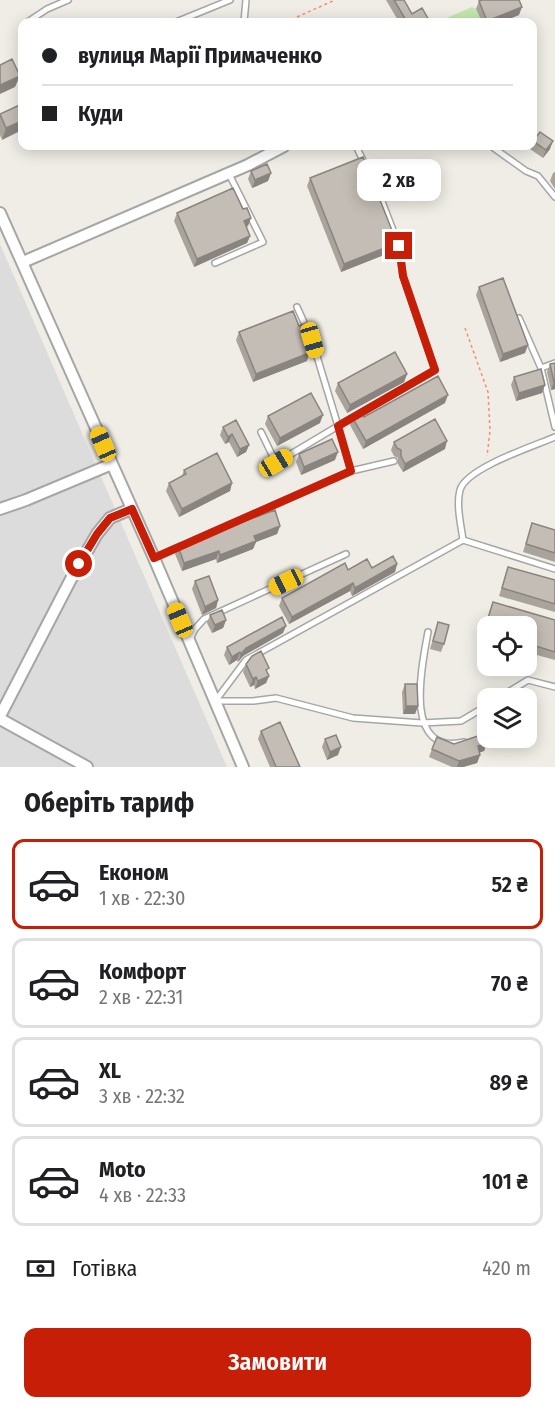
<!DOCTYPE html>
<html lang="uk">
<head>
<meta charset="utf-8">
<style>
	:root { --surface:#fff; --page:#f6f6f6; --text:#202124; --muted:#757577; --line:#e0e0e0; --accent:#c61e07 }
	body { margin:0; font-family:"Fira Sans Condensed",sans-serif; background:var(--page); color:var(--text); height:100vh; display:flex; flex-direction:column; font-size:22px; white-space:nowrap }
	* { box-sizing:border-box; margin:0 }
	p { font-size:20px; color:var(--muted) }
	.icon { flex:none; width:33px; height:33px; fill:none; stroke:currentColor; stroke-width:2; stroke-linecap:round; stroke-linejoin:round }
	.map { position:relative; height:767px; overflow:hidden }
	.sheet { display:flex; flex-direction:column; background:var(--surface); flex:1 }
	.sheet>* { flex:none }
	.banner { position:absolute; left:18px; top:18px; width:519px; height:132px; border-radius:12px; box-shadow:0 3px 15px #0003; display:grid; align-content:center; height:132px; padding:0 24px; background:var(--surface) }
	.tools { position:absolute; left:477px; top:616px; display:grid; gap:12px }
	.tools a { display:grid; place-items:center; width:60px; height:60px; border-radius:12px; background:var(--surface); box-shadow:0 3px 15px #0003; font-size:30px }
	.end { position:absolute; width:27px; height:27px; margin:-14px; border:8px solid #c61e07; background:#fff; box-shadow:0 0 0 3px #fff }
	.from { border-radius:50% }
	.bubble { position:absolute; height:42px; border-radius:12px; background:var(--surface); box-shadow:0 3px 15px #0003; font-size:20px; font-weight:600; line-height:42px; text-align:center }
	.car { position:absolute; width:18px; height:36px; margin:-18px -9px; border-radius:8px; box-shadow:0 0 4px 2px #0007; background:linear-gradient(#f5c518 24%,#345 0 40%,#f5c518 0 76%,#345 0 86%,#f5c518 0) }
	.banner b { display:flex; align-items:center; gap:21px; height:57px; font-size:22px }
	.banner b+b { border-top:2px solid var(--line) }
	.banner i { width:15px; height:15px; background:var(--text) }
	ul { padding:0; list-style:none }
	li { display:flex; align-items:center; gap:18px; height:90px; margin:0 12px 9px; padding:0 12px; border:3px solid var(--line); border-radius:12px }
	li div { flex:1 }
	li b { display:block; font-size:22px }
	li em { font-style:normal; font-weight:600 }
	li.active { border-color:var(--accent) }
	li>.icon { width:54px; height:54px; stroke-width:1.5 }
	h2 { padding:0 24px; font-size:27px; line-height:72px }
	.pay { display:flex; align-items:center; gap:15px; height:66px; padding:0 24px; font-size:22px }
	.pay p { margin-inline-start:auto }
	.cta { display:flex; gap:12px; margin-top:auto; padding:12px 24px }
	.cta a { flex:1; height:69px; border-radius:12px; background:var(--accent); color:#fff; font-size:24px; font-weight:600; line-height:69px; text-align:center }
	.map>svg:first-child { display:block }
</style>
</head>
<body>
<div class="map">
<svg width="555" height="767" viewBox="0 0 555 767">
	<rect width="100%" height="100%" fill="#efede5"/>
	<path fill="#dddcdc" d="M0,244L227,767H0Z"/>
	<path fill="#c3e7ad" d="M472,7L476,9L482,22H442L449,17Z"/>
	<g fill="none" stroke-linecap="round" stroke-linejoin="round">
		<defs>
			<path id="service" d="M29,21L47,9L68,0
				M176,22L230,0
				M244,22L246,0
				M491,146L526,171L538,176L555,197
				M215,263L263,242L229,174
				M519,318L541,368L555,427
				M541,368L555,363
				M261,432L276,463L338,426L312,340L297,307
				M351,471L338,426L435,370L403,276L399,246L378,191L356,146
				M195,540L351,471L394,461
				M463,540C461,525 456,505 460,490C466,468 534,446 555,437
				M154,558L181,546
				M428,632C422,665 402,756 464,742
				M190,639L195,629L204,619L346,554
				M497,699L528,680L555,687
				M216,700L246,660L463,540L555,569
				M215,701H253L276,698L353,718L422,723L461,721L488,705"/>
			<path id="minor" d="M0,213L154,558L243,767
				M23,262L248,165L284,146
				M0,509L26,500L112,464
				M0,716L71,579L97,534L110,518L131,509
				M0,719L87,767"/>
		</defs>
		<use href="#service" stroke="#a6a6a6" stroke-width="8"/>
		<use href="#minor" stroke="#a6a6a6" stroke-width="14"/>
		<path stroke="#f58e71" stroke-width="1.5" stroke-dasharray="3 3" stroke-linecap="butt" d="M297,17L335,0
			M465,328L488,392L490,431L487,456"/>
		<use href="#service" stroke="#fff" stroke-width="5"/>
		<use href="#minor" stroke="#fff" stroke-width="10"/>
	</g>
	<path fill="#a9a39c" d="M386,0H404L412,14L430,22H399Z
		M479,1L519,15L501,22H482L476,9Z
		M22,104L2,140L0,135V114Z
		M533,141L550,149L543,158L530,149L531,146H532Z
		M251,171L271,173L268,181L252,188L248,179Z
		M555,172V189L550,181L553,173Z
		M310,178L394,251L341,272L307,186Z
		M177,213L248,226L246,227L250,236L247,243L194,267L174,221Z
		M479,287L525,353L500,362L476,295Z
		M239,332L311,335L308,343L306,344L309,353L307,361L253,382L236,340Z
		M555,363V389L551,390L547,372L550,364Z
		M407,374L404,382L347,413L335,391L338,383Z
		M514,377L545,385L542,393L516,401L511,385Z
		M445,403L363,449L350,425L352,417H364Z
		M268,416L320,423L277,446L265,424Z
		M223,427L249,445L246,452L237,457L229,442L225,444L220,435Z
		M394,442L445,449L403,472L398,464V458L394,456L391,450Z
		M299,454L335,460L301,475L296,462Z
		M184,470L232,483L230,491L179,517L166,491L169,483L182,476Z
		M532,523L555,530V562L523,552Z
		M280,526L277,534L256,542L253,549L217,563L216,559L182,571L175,554L178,546Z
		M397,564L395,572L352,596L350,591L289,624L279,606L282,598L348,570Z
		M508,567L555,580V612L499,596Z
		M195,581L218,600L216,608L202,615L192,589Z
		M493,602L555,620V660L526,652V627H488V641L482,639Z
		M210,615L226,620L223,628L212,633L207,623Z
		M438,622L444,644L441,652L430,649Z
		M283,633L243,656L238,662L237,660L229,665L224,655L227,647Z
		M246,664L267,673L269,676L266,683L255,689L254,685L250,687L243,672Z
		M405,684L418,706L415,714H403L402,692Z
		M261,731L300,767H270L258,739Z
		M325,739L338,755L327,760L322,747Z
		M487,743L484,751L480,752V755L477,763L463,767H452L429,757L432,749L454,744Z"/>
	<path fill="#89847f" d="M522,7L519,15L501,22H487V21Z
		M20,76L15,87L0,94V85Z
		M22,121V130L2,140L6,128Z
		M553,141L550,149L543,158L546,150Z
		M271,173L268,181L252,188L255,180Z
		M251,218L248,226L241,229L244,221Z
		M250,236L247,243L194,267L197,259Z
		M397,243L394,251L341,272L344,264Z
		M311,335L308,343L301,346L304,338Z
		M528,345L525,353L500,362L503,354Z
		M309,353L307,361L253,382L256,374Z
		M407,374L404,382L347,413L350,405Z
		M554,382H555V389L551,390Z
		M545,385L542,393L516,401L519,393Z
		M448,395L445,403L363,449L366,441Z
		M323,415L320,423L277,446L280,438Z
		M232,434L229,442L225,444L228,437Z
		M447,441L445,449L403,472L405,464Z
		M249,445L246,452L237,457L240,449Z
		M338,452L335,460L301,475L304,467Z
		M232,483L230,491L179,517L182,509Z
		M280,526L277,534L256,542L253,549L217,563L220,555L254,536Z
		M219,551L216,559L182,571L184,563Z
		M397,564L395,572L352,596L355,588Z
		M353,583L350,591L289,624L292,617Z
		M218,600L216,608L202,615L205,607Z
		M226,620L223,628L212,633L215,625Z
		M286,626L283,633L243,656L238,662L241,654L246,648Z
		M240,652L237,660L229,665L232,657Z
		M269,676L266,683L255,689L258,681Z
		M256,677L254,685L250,687L253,679Z
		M406,706H418L415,714H403Z
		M487,743L484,751L475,754L478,746Z
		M341,747L338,755L327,760L330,752Z
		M480,755L477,763L463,767H457L459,761Z"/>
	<path fill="#c4bdb5" stroke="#89847f" stroke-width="1.5" d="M394,0H404L412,14L422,8L430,22H407Z
		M482,0H519L522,7L487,21L479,1Z
		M12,59L20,76L0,85V65Z
		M22,104V121L6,128L0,114Z
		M540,132L553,141L546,150L533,141Z
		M363,157L397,243L344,264L310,178Z
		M267,164L271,173L255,180L251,171Z
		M233,188L243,209L247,208L251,218L244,221L250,236L197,259L177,213Z
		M503,278L528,345L503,354L479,287Z
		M293,311L299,326L306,323L311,335L304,338L309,353L256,374L239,332Z
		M395,352L407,374L350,405L338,383Z
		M555,363V382H554L550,364Z
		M541,369L545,385L519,393L514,377Z
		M438,376L448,395L366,441L352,417L361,412L364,417Z
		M311,393L323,415L280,438L268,416Z
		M435,419L447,441L405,464L401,456V450L397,448L394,442Z
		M236,420L249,445L240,449L232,434L228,437L223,427Z
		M332,439L338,452L304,467L299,454Z
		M217,453L232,483L182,509L169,483L186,474L184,470Z
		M275,510L280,526L254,536L256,541L220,555L219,551L184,563L178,546Z
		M532,523L555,530V553L526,544Z
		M393,556L397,564L355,588L353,583L292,617L282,598L345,563L348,570L367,559L372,568Z
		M508,567L555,580V604L502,588Z
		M209,576L218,600L205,607L195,581Z
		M493,602L555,620V652L526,643V627H488V632L484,631Z
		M222,610L226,620L215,625L210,615Z
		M282,617L286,626L246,648L241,654L240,652L232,657L227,647Z
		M438,622L449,625L444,644L433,641Z
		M261,651L269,668L266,670L269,676L258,681L256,677L253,679L246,664L252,656Z
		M405,684H417L418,706H406Z
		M280,722L300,767H276L261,731Z
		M484,734L487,743L478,746L480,755L459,761L432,749L437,737L454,744Z
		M336,735L341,747L330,752L325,739Z"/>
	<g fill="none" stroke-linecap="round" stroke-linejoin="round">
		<path stroke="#c61e07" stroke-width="8" d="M79,564L97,534L110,518L132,509L154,558L351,471L338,426L435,370L403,276L399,246"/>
	</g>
</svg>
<div class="tools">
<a><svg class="icon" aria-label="locate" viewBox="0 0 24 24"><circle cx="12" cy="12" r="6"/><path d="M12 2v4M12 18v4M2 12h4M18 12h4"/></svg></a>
<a><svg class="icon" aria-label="layers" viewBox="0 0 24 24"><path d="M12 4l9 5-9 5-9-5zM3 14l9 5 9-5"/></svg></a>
</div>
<i class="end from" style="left:79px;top:564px"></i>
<i class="end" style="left:399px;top:246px"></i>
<div class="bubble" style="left:357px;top:159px;width:84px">2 хв</div>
<i class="car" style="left:312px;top:340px;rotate:164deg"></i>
<i class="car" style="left:103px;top:444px;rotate:336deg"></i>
<i class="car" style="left:276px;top:463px;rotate:59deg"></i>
<i class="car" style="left:286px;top:582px;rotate:245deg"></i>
<i class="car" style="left:180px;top:620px;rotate:337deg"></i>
<div class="banner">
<b><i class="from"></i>вулиця Марії Примаченко</b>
<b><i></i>Куди</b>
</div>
</div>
<section class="sheet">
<h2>Оберіть тариф</h2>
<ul>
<li class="active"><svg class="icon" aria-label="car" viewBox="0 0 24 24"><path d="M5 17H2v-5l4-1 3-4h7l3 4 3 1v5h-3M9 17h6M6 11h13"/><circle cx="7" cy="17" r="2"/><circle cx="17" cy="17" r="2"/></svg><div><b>Економ</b><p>1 хв · 22:30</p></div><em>52 ₴</em></li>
<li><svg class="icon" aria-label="car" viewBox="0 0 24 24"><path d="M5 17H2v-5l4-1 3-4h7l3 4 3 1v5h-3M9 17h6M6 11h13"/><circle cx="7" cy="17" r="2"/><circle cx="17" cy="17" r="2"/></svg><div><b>Комфорт</b><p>2 хв · 22:31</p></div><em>70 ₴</em></li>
<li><svg class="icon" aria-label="car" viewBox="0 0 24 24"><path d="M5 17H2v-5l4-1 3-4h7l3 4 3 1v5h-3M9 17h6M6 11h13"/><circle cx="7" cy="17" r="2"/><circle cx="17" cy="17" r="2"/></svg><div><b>XL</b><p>3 хв · 22:32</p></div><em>89 ₴</em></li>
<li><svg class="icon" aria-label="car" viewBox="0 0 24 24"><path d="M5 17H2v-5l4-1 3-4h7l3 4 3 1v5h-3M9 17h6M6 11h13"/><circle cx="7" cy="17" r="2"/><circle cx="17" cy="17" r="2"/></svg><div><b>Moto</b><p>4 хв · 22:33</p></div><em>101 ₴</em></li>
</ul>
<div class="pay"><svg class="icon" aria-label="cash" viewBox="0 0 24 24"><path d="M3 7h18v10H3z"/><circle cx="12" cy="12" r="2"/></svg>Готівка<p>420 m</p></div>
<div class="cta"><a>Замовити</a></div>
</section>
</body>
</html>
